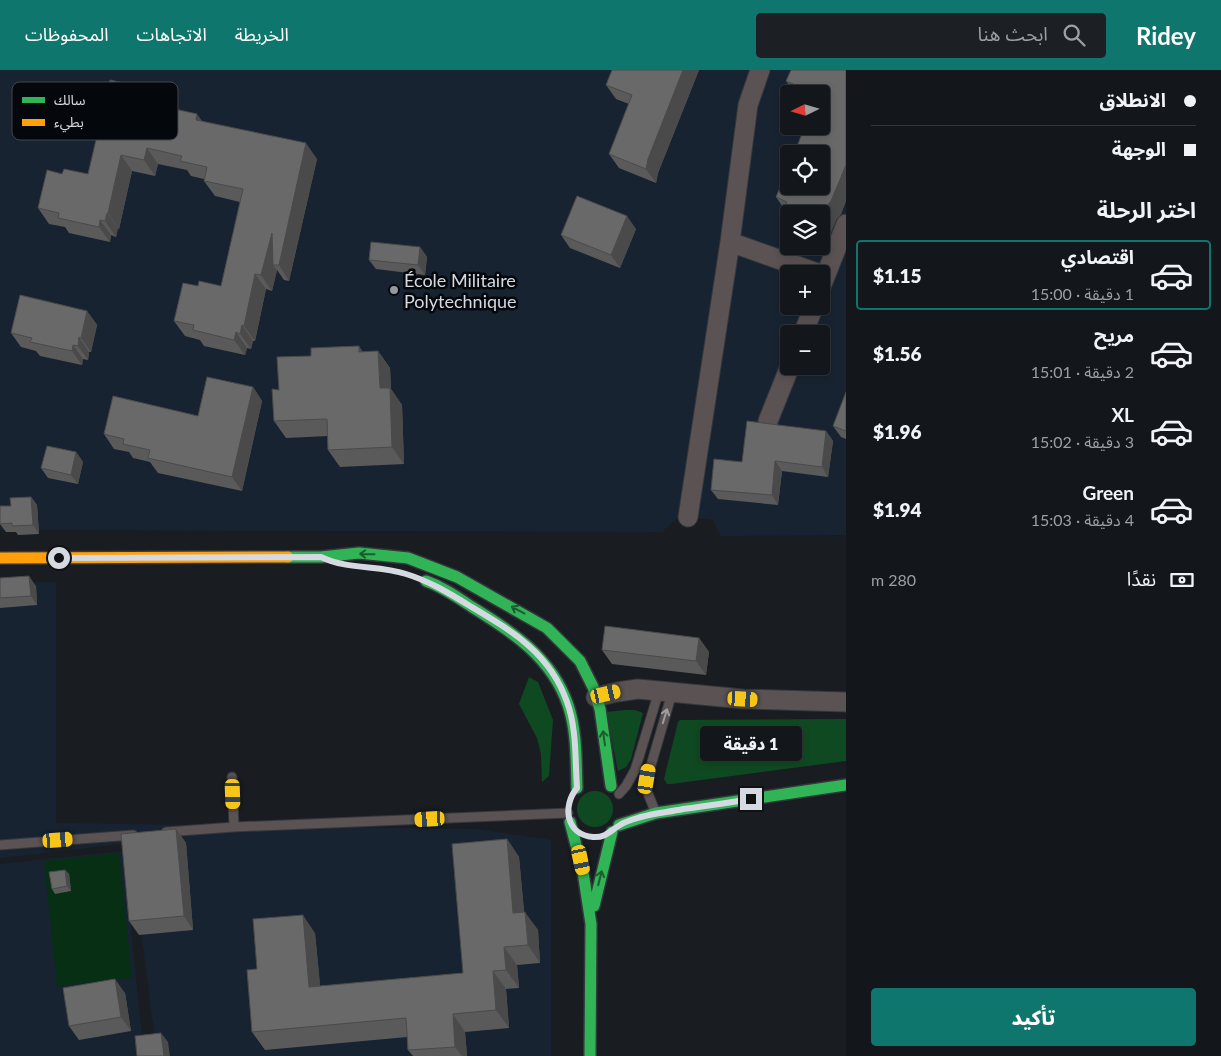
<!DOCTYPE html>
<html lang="ar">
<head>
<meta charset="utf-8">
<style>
	:root { --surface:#13161a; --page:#1c1f23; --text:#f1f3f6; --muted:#9d9fa2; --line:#323539; --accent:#0f766e }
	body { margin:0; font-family:Lato,"Noto Sans Arabic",sans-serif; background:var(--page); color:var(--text); direction:rtl; height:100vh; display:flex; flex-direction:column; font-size:19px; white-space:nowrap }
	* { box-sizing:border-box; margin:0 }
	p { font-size:16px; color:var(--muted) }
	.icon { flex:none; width:28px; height:28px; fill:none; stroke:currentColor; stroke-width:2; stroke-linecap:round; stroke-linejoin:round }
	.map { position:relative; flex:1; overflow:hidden; direction:ltr }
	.side { display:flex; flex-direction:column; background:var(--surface); width:375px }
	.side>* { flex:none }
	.hud { display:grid; align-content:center; height:110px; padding:0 25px; background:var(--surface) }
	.needle { width:32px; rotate:265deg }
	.controls { position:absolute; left:780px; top:15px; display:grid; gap:10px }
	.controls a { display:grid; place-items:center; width:50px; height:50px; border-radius:5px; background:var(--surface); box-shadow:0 2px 8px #0003,0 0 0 1px var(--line); font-size:25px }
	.end { position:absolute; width:22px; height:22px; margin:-11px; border:6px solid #d5dae2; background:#111; box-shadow:0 0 0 2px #111 }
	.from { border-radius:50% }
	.bubble { position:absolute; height:35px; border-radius:5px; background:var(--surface); box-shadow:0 2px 8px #0003,0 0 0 1px var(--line); font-size:16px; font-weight:800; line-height:35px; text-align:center; direction:rtl }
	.car { position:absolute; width:15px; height:30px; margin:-15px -8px; border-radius:6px; box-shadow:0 0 4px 1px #0007; background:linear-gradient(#f5c518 24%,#345 0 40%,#f5c518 0 76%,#345 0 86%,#f5c518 0) }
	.hud b { display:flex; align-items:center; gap:18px; height:48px; font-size:19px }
	.hud b+b { border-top:1px solid var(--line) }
	.hud i { width:12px; height:12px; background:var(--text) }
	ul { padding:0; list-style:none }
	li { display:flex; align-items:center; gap:15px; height:70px; margin:0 10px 8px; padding:0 15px; border:2px solid transparent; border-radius:5px }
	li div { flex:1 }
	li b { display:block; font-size:19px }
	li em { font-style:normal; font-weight:800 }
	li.on { border-color:var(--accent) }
	li>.icon { width:45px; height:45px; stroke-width:1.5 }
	h2 { padding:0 25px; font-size:22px; line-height:60px }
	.pay { display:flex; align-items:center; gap:12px; height:55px; padding:0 25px; font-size:19px }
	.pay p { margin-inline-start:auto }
	.cta { display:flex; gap:10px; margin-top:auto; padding:10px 25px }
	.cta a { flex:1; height:58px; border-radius:5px; background:var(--accent); color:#fff; font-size:20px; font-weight:800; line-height:58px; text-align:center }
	header { display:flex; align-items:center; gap:30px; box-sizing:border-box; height:70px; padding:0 25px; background:var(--accent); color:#fff }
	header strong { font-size:24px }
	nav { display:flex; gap:28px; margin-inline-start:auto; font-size:18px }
	.search { width:350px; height:45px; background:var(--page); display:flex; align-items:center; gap:12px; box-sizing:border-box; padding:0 18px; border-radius:5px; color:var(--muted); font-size:19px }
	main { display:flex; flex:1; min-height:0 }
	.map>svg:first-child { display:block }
</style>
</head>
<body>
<header>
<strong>Ridey</strong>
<div class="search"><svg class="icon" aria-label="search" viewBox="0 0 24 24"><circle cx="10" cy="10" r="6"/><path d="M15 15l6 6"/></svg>ابحث هنا</div>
<nav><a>الخريطة</a><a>الاتجاهات</a><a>المحفوظات</a></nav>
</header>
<main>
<section class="side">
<div class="hud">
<b><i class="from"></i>الانطلاق</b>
<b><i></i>الوجهة</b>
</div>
<h2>اختر الرحلة</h2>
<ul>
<li class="on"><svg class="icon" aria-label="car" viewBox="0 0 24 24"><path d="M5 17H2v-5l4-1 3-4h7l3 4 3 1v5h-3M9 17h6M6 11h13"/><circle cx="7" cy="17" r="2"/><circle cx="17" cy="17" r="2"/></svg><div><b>اقتصادي</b><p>1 دقيقة · 15:00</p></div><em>$1.15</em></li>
<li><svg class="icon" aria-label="car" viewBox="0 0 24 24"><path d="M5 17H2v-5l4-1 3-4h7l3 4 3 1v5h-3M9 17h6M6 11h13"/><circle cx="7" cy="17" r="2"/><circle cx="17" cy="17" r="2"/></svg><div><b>مريح</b><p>2 دقيقة · 15:01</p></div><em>$1.56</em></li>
<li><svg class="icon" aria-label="car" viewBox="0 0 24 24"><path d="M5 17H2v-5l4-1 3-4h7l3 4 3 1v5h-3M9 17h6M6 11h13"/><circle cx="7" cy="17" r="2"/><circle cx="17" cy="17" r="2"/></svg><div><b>XL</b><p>3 دقيقة · 15:02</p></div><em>$1.96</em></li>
<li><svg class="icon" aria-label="car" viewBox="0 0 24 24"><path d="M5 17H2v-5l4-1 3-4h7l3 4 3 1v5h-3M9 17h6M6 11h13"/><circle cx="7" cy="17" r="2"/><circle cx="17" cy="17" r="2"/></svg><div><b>Green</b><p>4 دقيقة · 15:03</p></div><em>$1.94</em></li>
</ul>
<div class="pay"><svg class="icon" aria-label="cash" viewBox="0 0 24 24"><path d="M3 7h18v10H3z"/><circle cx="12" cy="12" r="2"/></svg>نقدًا<p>280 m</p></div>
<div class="cta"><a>تأكيد</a></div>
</section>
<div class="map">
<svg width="846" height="986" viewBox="0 0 846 986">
	<rect width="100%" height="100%" fill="#191d22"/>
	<path fill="#182331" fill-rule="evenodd" d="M0,0H846V465L720,466L713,450L688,447L676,449L662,462L0,460ZM789,24H821V56H789ZM789,84H821V116H789ZM789,144H821V176H789ZM789,204H821V236H789ZM789,264H821V296H789Z
		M56,512V753L475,759L551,770V986H157L130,773L0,788V513Z
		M123,781L144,986H0V794Z"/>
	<path fill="#072f14" d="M119,783L132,908L57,916L44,791Z"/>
	<path fill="#0f4922" d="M529,607L538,612L553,650L549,706L542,712L541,684L537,668L519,634Z
		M626,640H635L643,643L631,689L626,697L618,701L606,642Z
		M846,649V691L671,714H667L664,709L678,652L680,650Z
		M577 739a18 18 0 1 1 36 0a18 18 0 1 1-36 0Z"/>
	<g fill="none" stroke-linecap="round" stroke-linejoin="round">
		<defs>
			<path id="lane" d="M232,707L234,757
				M619,724L626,716L635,700L659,621
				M655,741L647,721V709L672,623
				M166,762L234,757L568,743
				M0,775L133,765"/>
			<path id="street" d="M730,172L820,204
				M821,217L846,154
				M803,264L814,236
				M768,351L790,296
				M688,447L730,172L748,35L760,0
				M596,627L617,622L638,619L743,629L846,632"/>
			<path id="fast" d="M288,487H321L359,483L408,488L457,507L547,558L580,591L593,617L600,639L611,716
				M426,511C443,517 457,527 472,537C513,562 552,588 568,635C577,661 576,691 577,718
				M570,752L583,802L591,854L590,986
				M619,755L656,743L846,715
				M594,836L612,762"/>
			<path id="slow" d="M0,488L288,487"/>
		</defs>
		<use href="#lane" stroke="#34373c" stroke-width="11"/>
		<use href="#street" stroke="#34373c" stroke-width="21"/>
		<use href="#fast" stroke="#34373c" stroke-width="14"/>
		<use href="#slow" stroke="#34373c" stroke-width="14"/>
		<use href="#lane" stroke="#5a5253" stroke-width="9"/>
		<use href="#street" stroke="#5a5253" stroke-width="19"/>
		<use href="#fast" stroke="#30b455" stroke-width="11"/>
		<use href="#slow" stroke="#ff9f0a" stroke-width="11"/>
	</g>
	<path fill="#5b5a5a" d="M699,0L658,103L656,113L619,98L609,84L629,34L616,29L606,15Z
		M846,0V131L841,144L836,150L829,167L821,164V144H789V146L776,127L821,24H795L786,11Z
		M160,21L171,36L170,38L202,51L317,89L289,211L284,210L277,200L272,221L266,219L255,271H253L251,279L247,278L245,285L204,276L200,270L185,266L174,251L198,216H221L240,132L215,126L204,111V109L191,106L187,100L158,94L155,106L132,101L119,159L118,158L116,167L111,165L110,172L69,163L65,157L49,154L38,138L62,104H88Z
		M636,159L620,198L570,178L561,165Z
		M420,177L427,187L425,205L376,199L369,190Z
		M87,241L97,255L91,282H89L88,290L83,289L82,295L40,286L36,281L21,277L11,263Z
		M378,281L390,298L391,319L402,335L404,394L340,397L328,380V366L286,368L274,351L279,320L311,286Z
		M253,317L262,331L242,421L158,403L150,392L133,388L129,382L114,379L104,364L198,346Z
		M846,322V369L841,367L833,356Z
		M826,361L833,371L828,407L782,401L778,435L718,429L711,420L742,392Z
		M76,382L83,392L78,414L48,408L41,398Z
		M31,427L37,435L39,464L18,465L16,462H6L0,454Z
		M0,508L36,516L37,535L0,538Z
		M699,568L709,582L706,605L612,594L602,580Z
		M176,759L186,773L193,860L139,865L129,851Z
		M507,769L519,787L524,842L538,860L540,893L517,895L519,918L506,919L509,958L465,962L467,986H413L408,980L407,967L265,980L252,962L257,899L315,863L320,916L463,903Z
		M65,800L69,804L71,821L55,824L52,819Z
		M125,923L131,961L79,970L69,956Z"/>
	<path fill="#4a4a4a" d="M683,0H699L658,103L656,113L646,99L648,89Z
		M160,21L171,36L168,50L157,35Z
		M197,44L208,59L196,50Z
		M306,73L317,89L289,211L279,195H273L277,200L272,221L261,205L272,163Z
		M147,78L158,94L155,106L144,90Z
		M121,85L132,101L119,159L108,143Z
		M846,95V131L841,144L836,150L829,167L821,156V150L826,137Z
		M107,143L118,158L116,167L105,151Z
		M627,146L636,159L620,198L611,185Z
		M100,150L111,165L110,172L99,157Z
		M420,177L427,187L425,205L418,195Z
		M255,204L266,219L255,271L244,256Z
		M87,241L97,255L91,282L81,268Z
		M242,255L253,271L251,279L240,264Z
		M236,262L247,278L245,285L234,270Z
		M79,267L89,282L88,290L78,276Z
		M73,275L83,289L82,295L72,281Z
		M359,276L371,293L359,282Z
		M378,281L390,298L391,319L402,335L404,394L392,377L380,318Z
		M253,317L262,331L242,421L232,407Z
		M826,361L833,371L828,407L822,397Z
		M76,382L83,392L78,414L71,405Z
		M775,391L782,401L778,435L772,425Z
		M31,427L37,435L39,464L33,455Z
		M29,506L36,516L37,535L31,526Z
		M699,568L709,582L706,605L696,591Z
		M176,759L186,773L193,860L184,846Z
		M507,769L519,787L526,861L513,843Z
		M65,800L69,804L71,821L67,816Z
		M525,842L538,860L540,893L528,875Z
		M303,845L315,863L322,935L309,917Z
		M504,877L517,895L519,918L506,900Z
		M493,901L506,919L509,958L496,940Z
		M115,909L125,923L131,961L121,947Z
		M453,944L465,962L467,986H462L455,977Z
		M161,963L168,972L170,986H164Z"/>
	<path fill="#6a6969" stroke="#4a4a4a" d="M612,0H683L648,89L646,99L609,84L632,25L606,15Z
		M791,0H846V95L831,131L826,137L821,150V144H794L784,140L787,132L776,127L789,96V116H821V84H794L805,56H821V24H817L786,11Z
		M110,10L160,21L157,35L197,44L196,50L306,73L279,195H273L272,163L261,205L255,204L244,256L242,255L240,264L236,262L234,270L193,260L194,255L174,251L183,213L198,216L199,211L221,216L243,119L204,111L207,97L180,91L182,86L147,78L144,90L121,85L108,143H107L105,151L100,150L99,157L58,148L59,143L38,138L47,100L62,104L64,99L88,104Z
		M577,126L627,146L611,185L561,165Z
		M371,172L420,177L418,195L369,190Z
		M20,225L87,241L81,268L79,267L78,276L73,275L72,281L30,272L32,268L11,263Z
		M359,276V282L378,281L380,318H390L392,377L328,380L327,349L274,351L272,319L279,320L277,287L311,286V278Z
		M207,307L253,317L232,407L148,388L150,380L123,374L124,369L104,364L113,326L198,346Z
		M846,322V361L833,356Z
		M747,351L826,361L822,397L775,391L772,425L711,420L714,389L742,392Z
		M47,376L76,382L71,405L41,398Z
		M31,427L33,455L12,456V453L0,454V436H11L10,428Z
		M29,506L31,526L0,528V508Z
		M605,556L699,568L696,591L602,580Z
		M176,759L184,846L129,851L121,764Z
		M507,769L513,843L525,842L528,875L504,877L506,900L493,901L496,940L453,944L455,977L408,980L406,948L252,962L247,900L257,899L253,849L303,845L309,917L463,903L452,774Z
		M65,800L67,816L52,819L49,802Z
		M115,909L121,947L69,956L63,918Z
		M161,963L164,986H137L135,966Z"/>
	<defs><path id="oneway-shaft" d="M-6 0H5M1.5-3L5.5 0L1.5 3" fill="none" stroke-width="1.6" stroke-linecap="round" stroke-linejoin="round" transform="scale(1.25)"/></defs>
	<g stroke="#1a5e30">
		<use href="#oneway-shaft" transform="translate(367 484) rotate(-179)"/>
		<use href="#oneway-shaft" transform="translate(518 540) rotate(-152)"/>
		<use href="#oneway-shaft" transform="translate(604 668) rotate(-98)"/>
		<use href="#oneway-shaft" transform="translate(600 808) rotate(-76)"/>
	</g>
	<use stroke="#9e9da2" href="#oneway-shaft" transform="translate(665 646) rotate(-73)"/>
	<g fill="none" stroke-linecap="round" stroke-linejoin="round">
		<path stroke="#d5dae2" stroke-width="6" d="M59,488L321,487C348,500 378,495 406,504C429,511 449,523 470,536C512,561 550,583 567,632C577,659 575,690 577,718C562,736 566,765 593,767C606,768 611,760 620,755C626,751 634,749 641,747C655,743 669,742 683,739C706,736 728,733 751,729"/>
	</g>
	<circle fill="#93989f" stroke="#04070b" stroke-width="2" cx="394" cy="220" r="5"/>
	<g text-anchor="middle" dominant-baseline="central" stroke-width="5" stroke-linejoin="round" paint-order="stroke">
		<g font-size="18" fill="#d5dae2" stroke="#04070b" text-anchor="start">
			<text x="404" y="210">École Militaire<tspan x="404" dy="21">Polytechnique</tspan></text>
		</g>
	</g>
	<rect x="12" y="12" width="166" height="58" rx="8" fill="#04070b" stroke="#43464c" stroke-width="1"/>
	<rect x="22" y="27" width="23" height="6" fill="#30b455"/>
	<rect x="22" y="49" width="23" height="7" fill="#ff9f0a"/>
	<g font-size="14" fill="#d5dae2">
		<text x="54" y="35">سالك</text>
		<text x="54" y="57">بطيء</text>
	</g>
</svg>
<div class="controls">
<a><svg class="needle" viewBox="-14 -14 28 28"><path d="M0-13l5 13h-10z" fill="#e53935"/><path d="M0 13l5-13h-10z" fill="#9d9fa2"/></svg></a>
<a><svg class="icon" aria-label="locate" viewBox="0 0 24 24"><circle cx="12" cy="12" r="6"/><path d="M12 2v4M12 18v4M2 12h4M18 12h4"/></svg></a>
<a><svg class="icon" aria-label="layers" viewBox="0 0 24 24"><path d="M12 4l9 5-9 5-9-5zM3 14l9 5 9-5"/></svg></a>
<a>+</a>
<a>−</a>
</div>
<i class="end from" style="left:59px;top:488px"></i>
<i class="end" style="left:751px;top:729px"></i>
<div class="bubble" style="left:700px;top:656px;width:102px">1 دقيقة</div>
<i class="car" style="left:606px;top:624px;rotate:77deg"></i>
<i class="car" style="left:743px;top:629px;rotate:93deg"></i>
<i class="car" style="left:647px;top:709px;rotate:10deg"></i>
<i class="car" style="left:233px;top:724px;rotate:178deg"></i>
<i class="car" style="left:430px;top:749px;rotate:267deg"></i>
<i class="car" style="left:58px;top:770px;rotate:86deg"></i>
<i class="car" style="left:581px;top:790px;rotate:168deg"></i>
</div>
</main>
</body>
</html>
